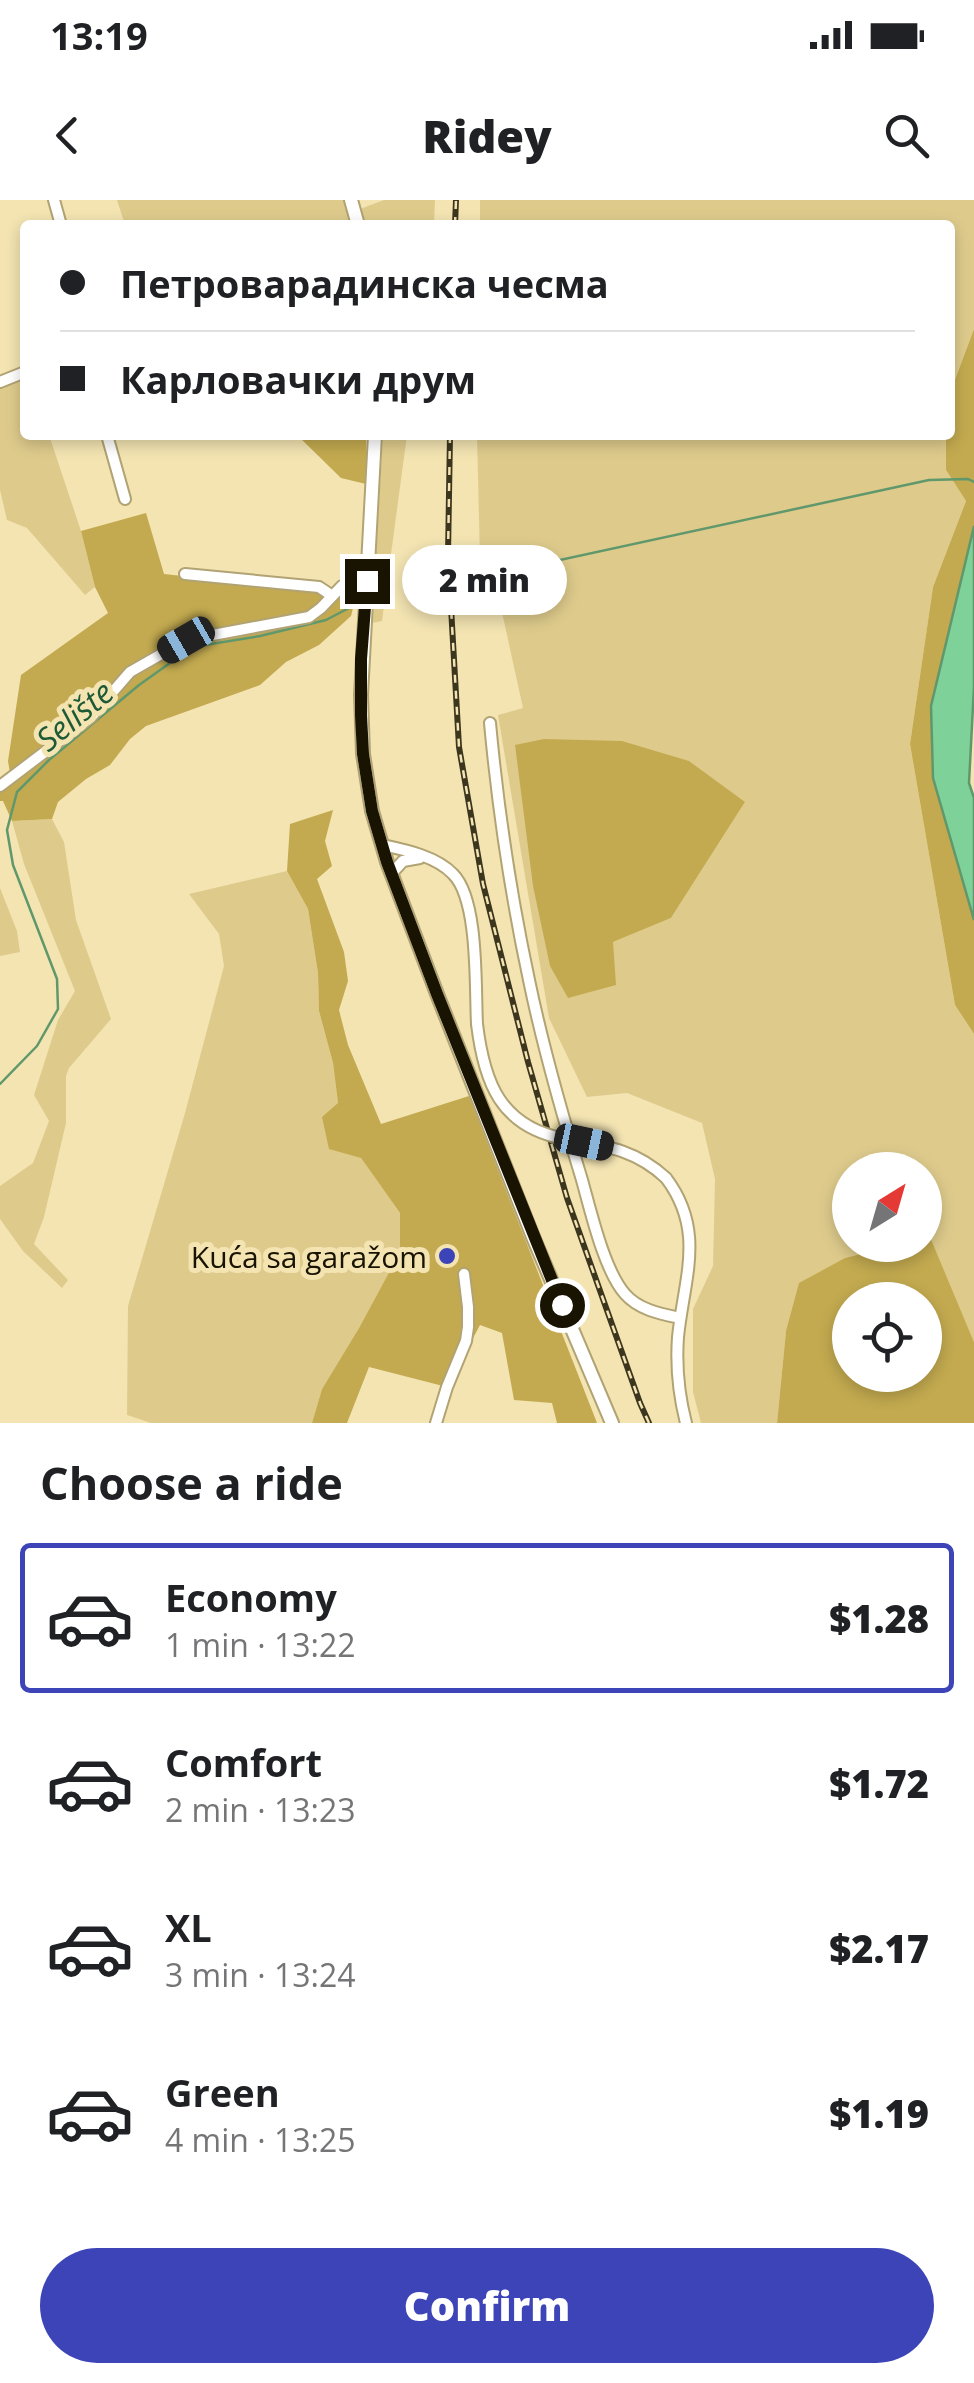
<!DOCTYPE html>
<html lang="en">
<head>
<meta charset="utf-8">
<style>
	:root { --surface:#fff; --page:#f2f2f2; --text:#202124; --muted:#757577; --line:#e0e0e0; --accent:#3c44b8 }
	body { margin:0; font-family:"Open Sans",sans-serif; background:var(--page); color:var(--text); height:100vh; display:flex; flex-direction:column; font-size:38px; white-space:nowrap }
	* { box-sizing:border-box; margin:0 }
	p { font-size:32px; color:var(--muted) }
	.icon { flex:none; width:55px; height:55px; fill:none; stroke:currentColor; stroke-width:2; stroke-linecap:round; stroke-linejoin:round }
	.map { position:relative; height:1223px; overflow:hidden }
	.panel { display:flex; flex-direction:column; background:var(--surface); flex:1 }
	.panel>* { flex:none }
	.hud { position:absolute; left:20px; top:20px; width:935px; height:220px; border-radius:10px; box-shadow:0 5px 15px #0003; display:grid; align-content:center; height:220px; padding:0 40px; background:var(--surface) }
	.needle { width:65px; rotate:37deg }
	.fabs { position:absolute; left:832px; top:952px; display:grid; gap:20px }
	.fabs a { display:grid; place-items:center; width:110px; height:110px; border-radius:50%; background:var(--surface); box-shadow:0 5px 15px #0003; font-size:50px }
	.end { position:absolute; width:45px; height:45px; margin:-22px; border:12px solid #191302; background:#fff; box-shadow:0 0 0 5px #fff }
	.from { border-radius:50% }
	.bubble { position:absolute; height:70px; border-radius:35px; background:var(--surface); box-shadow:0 5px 15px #0003; font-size:32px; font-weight:800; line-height:70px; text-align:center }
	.car { position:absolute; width:30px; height:60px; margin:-30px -15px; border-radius:12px; box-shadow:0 0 8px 2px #0007; background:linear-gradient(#222 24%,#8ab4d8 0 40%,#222 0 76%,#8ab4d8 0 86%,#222 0) }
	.hud b { display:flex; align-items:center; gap:35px; height:95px; font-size:38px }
	.hud b+b { border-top:2px solid var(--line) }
	.hud i { width:25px; height:25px; background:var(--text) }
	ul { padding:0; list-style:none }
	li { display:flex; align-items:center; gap:30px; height:150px; margin:0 20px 15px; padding:0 20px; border:5px solid transparent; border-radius:10px }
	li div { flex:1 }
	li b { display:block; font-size:38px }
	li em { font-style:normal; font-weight:800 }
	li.on { border-color:var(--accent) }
	li>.icon { width:90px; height:90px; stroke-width:1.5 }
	h2 { padding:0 40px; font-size:45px; line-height:120px }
	.button { display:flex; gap:20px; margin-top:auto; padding:20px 40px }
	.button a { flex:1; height:115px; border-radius:60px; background:var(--accent); color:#fff; font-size:40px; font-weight:800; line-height:115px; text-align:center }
	.status { display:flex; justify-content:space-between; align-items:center; height:70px; padding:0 50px; background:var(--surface); direction:ltr }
	.status svg { height:28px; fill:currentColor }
	header { display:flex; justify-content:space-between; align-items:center; height:130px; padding:0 40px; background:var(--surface); font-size:45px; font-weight:800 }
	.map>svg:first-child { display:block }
</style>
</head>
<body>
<div class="status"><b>13:19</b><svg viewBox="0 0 49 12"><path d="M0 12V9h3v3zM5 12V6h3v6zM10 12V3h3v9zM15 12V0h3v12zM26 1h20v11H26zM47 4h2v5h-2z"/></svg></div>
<header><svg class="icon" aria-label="back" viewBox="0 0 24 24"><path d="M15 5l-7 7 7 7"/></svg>Ridey<svg class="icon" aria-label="search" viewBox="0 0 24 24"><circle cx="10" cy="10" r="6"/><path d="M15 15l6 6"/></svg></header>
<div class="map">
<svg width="974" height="1223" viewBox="0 0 974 1223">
	<rect width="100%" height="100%" fill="#f3e4b2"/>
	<path fill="#decb8c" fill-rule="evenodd" d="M117,0H343L350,25H125Z
		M384,0H435L434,25H364L360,9Z
		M480,0H974V129L950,193V25H480Z
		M25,178V235H49L81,331L95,387L85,395L27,328L7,320L0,290V186Z
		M383,235H407L382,421L372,423Z
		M477,235H946V270L966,301L933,387L910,544L955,805L974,834V1142L930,1038H925V970H850V1045H897L845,1058L786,1131L777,1223H701L693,1192V1109L713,1066L715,979L702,923L627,893L587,897L549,818L498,515L523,508L496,385L480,360ZM745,602L671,718L613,742Z
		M52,619L64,642L76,720L111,819L69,868L66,876V923L44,1017L34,1044L68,1080L62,1088L23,1051L0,1019V986L33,963L49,921L34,895L58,820L75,791L24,664L12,621Z
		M287,671L308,709L318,773L319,811L333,863L338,903L361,958L400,1013V1052L359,1128L322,1189L312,1223H151L127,1215L128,1106L185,913L224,766L219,734L189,694Z
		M0,688L17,731L20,752L0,756Z"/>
	<path fill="#c3aa50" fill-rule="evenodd" d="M974,129V326L931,506L933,578L974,720V834L955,805L910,544L933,387L966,301L946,270V235H950V193Z
		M297,235H366V284L341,278Z
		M146,313L164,374L293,388H358L351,416L319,445L286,462L260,485L146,526L130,539L110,565L86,579L58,602L52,619L12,621L3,601H0V578L10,573L8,561L21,475L108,413L95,387L81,331Z
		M544,539L622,541L689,561L745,602L671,718L613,742L616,785L568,798L550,766L533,686L515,545Z
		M333,610L325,641L332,666L317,679L344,752L348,781L339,810L348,845L381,924L469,896L597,1223H557L552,1203L514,1200L502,1133L480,1125L447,1187L369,1167L347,1223H312L322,1189L359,1128L400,1052V1013L361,958L329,949L322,917L338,903L333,863L319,811L318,773L308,709L287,671L290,624Z
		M930,1037L974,1142V1223H777L786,1131L799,1083L845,1058L897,1045H925V1038ZM850,1100H925V1175H850Z"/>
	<path fill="#7ed199" stroke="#60986c" stroke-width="2.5" d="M974,326V487L969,583L974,598V720L933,578L931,506Z"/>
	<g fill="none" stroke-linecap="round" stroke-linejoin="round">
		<path stroke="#60986c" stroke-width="2.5" d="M477,378L929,280L968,279L974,282
			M0,884L37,846L58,809L57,779L13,665L7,630L17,592L49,560L139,485L177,458L205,445L260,436L326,420L349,408"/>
		<defs>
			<path id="minor" d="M54,0L61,25
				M0,182L25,172
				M107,235L125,299
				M185,374L319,387L331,395
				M490,523C498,609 511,696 529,780C543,848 562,914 582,980C591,1012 604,1070 625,1094C639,1110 661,1114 680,1118
				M0,586L91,517L130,472L186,440L309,417L321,408L342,386L367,381
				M382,645C405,650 436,656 453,674C479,700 475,787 477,824
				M392,673L403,661L420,658
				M666,978C706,1031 684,1078 678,1137C676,1165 679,1196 686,1223
				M436,1223L447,1187L466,1141L468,1127V1107L464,1074"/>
			<path id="major" d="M351,0L358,25
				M375,235L361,495L363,554L372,611L387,662L437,794L533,1037L612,1223"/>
		</defs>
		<use href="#minor" stroke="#b1a373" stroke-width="14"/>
		<use href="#major" stroke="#b1a373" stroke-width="16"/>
		<use href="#minor" stroke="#fff" stroke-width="10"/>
		<use href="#major" stroke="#fff" stroke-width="12"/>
		<defs>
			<path id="rail" d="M455,25L456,0
				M450,235L448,355L459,547L483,684L528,862L567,998L640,1203L649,1223"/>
		</defs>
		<use href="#rail" stroke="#3d361f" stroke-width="6"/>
		<use href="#rail" stroke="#f3e4b2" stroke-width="2.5" stroke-dasharray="8" stroke-linecap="butt"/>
		<defs>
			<path id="minor-bridge" d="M477,824C484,882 500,927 565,939C605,946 635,949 666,978"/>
		</defs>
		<use href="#minor-bridge" stroke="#b1a373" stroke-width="14" stroke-linecap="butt"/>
		<use href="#minor-bridge" stroke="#fff" stroke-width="10"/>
	</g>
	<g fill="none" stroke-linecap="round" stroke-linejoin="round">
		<path stroke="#191302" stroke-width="12" d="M367,381L361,459V515L363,554L372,611L387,662L437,794L562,1105"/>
	</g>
	<circle fill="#3c44b8" stroke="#f3e4b2" stroke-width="4" cx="447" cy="1056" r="10"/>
	<g text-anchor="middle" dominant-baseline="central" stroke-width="10" stroke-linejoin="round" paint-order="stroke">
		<g font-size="30" fill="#191302" stroke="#f3e4b2" text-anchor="end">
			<text x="427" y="1056">Kuća sa garažom</text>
		</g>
		<g font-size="32" font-style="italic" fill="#1e5a36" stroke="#f3e4b2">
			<text transform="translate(74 515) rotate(-40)">Selište</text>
		</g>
	</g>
</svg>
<div class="fabs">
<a><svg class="needle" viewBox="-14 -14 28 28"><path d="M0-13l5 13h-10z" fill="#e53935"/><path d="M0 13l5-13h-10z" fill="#757577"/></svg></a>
<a><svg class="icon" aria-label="locate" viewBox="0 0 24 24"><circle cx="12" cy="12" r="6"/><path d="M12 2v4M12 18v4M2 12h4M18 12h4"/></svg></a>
</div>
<i class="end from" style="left:562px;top:1105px"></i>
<i class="end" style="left:367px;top:381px"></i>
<div class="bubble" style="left:402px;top:345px;width:165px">2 min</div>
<i class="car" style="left:186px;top:440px;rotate:240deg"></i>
<i class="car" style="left:584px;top:942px;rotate:102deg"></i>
<div class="hud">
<b><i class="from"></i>Петроварадинска чесма</b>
<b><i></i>Карловачки друм</b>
</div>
</div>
<section class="panel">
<h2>Choose a ride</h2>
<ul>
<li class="on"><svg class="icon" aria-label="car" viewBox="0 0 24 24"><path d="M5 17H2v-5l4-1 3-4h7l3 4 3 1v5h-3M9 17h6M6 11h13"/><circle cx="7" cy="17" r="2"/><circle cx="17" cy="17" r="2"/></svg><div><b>Economy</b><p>1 min · 13:22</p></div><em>$1.28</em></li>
<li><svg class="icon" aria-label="car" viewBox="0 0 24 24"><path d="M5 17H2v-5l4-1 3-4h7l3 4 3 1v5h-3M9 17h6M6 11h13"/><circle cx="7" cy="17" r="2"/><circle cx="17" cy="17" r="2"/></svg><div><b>Comfort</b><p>2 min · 13:23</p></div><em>$1.72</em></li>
<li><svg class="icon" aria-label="car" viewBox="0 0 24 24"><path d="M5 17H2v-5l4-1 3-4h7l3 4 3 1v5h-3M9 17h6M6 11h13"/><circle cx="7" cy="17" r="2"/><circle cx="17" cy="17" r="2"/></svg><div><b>XL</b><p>3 min · 13:24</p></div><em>$2.17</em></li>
<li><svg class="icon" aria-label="car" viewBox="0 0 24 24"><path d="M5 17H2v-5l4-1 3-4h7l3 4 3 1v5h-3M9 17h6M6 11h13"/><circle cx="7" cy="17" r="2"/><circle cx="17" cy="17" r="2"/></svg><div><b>Green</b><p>4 min · 13:25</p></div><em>$1.19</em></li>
</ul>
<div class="button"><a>Confirm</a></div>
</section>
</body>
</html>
